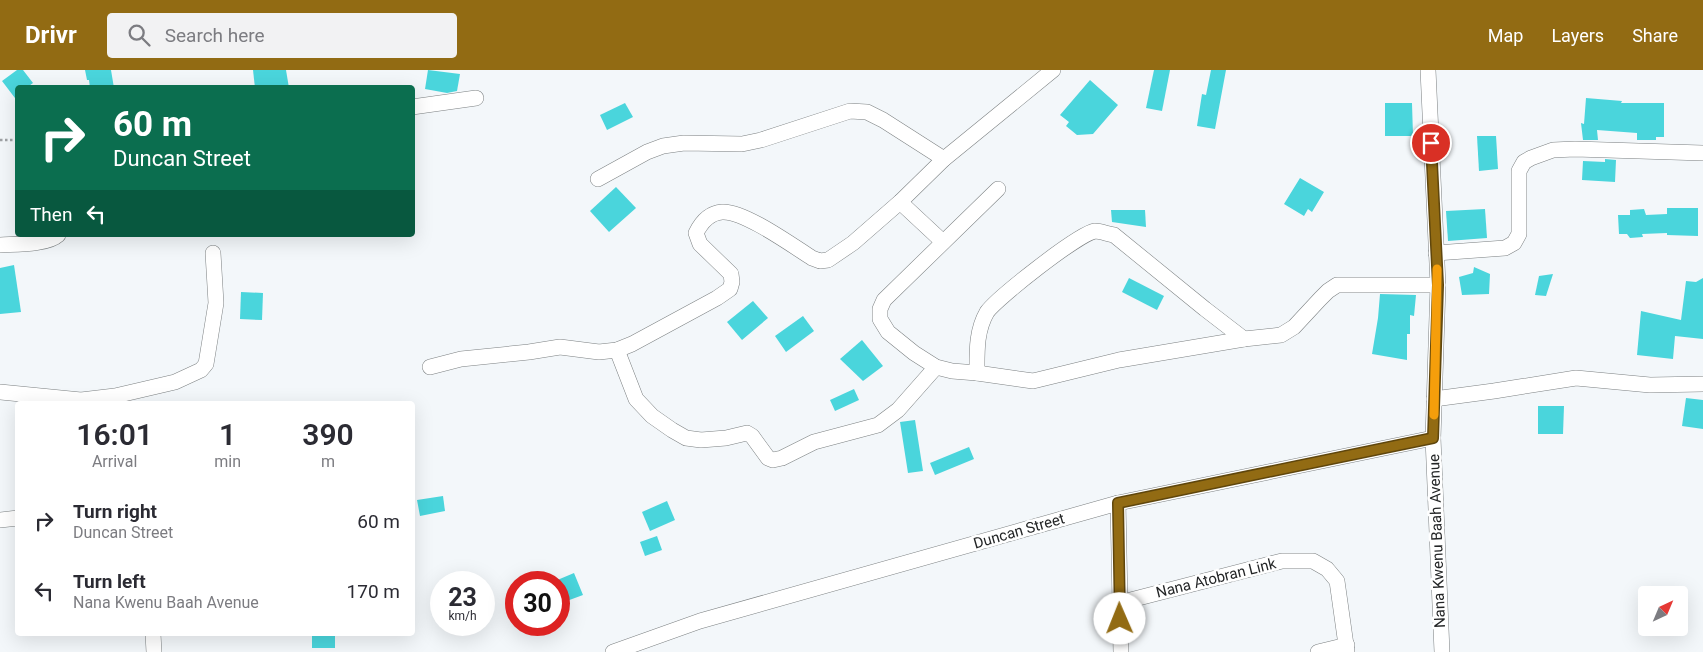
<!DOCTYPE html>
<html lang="en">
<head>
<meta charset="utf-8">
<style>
	body { margin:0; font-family:Roboto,sans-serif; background:#f2f2f3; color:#2b2b33; height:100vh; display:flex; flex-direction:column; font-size:19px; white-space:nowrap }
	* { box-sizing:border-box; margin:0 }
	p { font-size:16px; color:#7c7c81 }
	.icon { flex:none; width:28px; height:28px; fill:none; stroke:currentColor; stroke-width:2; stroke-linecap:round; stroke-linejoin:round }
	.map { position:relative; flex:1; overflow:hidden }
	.details { position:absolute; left:15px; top:331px; width:400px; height:235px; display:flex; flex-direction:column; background:#fff; border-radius:5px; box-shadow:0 5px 20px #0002 }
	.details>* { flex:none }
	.guide { position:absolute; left:15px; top:15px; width:400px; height:152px; border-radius:5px; box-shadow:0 5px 20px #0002; background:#0b6e4f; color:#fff; overflow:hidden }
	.needle { width:32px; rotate:44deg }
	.fabs { position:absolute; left:1638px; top:516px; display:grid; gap:10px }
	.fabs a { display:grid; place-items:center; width:50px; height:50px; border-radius:5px; background:#fff; box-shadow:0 5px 20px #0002; font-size:25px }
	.speed { position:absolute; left:430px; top:501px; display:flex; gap:10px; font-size:25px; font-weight:700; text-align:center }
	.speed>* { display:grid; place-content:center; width:65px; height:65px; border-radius:50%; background:#fff; box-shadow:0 5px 20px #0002; line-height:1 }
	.speed small { font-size:12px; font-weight:400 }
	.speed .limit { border:8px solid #d22; background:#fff; color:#111 }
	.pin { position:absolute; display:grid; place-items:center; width:42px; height:42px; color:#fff; margin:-21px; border:2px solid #fff; border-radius:50%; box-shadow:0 1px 5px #0007 }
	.me { position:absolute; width:55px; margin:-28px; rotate:359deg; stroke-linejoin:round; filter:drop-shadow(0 0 4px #0008) }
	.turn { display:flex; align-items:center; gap:18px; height:105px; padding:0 15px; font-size:22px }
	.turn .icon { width:65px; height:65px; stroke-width:2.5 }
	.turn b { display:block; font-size:35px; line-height:42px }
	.then { display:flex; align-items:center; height:48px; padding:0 15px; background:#0003; gap:10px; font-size:19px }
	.eta { display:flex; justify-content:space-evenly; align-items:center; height:85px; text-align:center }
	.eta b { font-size:30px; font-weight:600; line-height:35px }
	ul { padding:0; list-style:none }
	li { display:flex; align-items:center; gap:15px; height:70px; padding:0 15px }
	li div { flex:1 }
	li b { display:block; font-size:19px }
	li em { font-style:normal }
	header { display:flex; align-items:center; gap:30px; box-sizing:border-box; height:70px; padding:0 25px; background:#926b13; color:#fff }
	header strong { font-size:24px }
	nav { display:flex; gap:28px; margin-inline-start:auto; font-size:18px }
	.search { width:350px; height:45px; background:#f2f2f3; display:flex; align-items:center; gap:12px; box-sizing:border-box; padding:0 18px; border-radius:5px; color:#7c7c81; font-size:19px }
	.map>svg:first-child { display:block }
</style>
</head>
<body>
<header>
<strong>Drivr</strong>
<div class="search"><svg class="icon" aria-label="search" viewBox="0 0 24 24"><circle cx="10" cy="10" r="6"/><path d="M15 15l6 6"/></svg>Search here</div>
<nav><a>Map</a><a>Layers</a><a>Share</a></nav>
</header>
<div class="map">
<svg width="1703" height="582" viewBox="0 0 1703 582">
	<rect width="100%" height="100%" fill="#f3f7fa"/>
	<!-- building -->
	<g fill="#4ad5dc">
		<polygon points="17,0 23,0 33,13 26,18 18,18 18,32 2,11"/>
		<polygon points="85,0 111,0 114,18 90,18 89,10 87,10"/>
		<polygon points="253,0 286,0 289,18 255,18"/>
		<polygon points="428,0 460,4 457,21 447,23 425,19"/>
		<polygon points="1154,0 1170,0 1162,41 1146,38"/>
		<polygon points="1211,0 1226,0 1215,59 1197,56 1202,24 1206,25"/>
		<polygon points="1090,10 1118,35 1093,64 1077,65 1066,56 1069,52 1060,45"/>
		<polygon points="1586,28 1622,31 1621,33 1664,33 1664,67 1656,67 1656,70 1637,70 1637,63 1597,60 1598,70 1583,70 1581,53 1584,54"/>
		<polygon points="625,33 633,47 607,60 600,45"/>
		<polygon points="1385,33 1412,33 1413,66 1385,66"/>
		<polygon points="1477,66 1496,66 1498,99 1479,101"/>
		<polygon points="1605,89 1616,90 1615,112 1582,110 1583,91 1605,92"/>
		<polygon points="1300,108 1324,122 1312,142 1308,139 1304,146 1284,134"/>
		<polygon points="616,117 636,138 609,162 590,141"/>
		<polygon points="1667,138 1698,138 1698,166 1667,165 1667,163 1642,164 1643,167 1630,168 1627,164 1619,164 1618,145 1630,145 1630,140 1644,139 1646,145 1667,144"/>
		<polygon points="1485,139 1487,168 1448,171 1446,141"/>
		<polygon points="1111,140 1145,140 1146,157 1112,152"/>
		<polygon points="14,195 21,242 0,244 0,198"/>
		<polygon points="1474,197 1490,204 1489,224 1462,225 1459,207 1473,203"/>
		<polygon points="1553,204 1546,226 1535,225 1539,206"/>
		<polygon points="1129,208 1164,226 1157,240 1122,222"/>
		<polygon points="1703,208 1703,269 1675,266 1673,289 1637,285 1641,241 1681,250 1686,211 1696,212"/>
		<polygon points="241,222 263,223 262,250 240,249"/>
		<polygon points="1380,224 1416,225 1414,246 1410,245 1410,264 1407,264 1407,290 1372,284 1378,248"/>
		<polygon points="753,231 768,248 742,270 727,252"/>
		<polygon points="803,246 814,261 786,282 775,266"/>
		<polygon points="862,270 883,296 863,311 840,289"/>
		<polygon points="854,319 859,330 835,341 830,330"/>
		<polygon points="1686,328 1703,330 1703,359 1682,356"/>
		<polygon points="1538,336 1564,336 1563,364 1538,364"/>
		<polygon points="915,350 923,401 908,403 900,352"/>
		<polygon points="969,377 974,389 935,405 930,393"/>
		<polygon points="443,426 445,441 420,446 417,430"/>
		<polygon points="667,431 675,450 650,461 642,442"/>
		<polygon points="657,466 662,480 645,486 640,472"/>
		<polygon points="574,503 583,525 564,532 559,520 559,512 556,512 555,511"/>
		<rect x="312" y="564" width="23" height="14"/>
	</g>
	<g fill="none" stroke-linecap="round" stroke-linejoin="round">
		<!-- minor casing -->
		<g stroke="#7c8082" stroke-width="16">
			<g id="minor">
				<polyline points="1428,0 1438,215 1433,368 1442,582"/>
				<polyline points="412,37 476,28"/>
				<polyline points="598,109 647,82 663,76 684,73 742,74 761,70 850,41 867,42 883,50 944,89"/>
				<polyline points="998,119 884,230 880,239 880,249 888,262 914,283 936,297 952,301 977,303 1033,311 1119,290 1244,269 1281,265 1294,257 1320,229 1328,221 1337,215 1438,215"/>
				<polyline points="900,132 943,172"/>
				<path d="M 0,175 C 15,174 47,175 58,165"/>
				<polyline points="1436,183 1505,178 1514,173 1519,164 1519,101 1524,92 1531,88 1553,80 1575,79 1703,83"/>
				<polyline points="617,280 636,329 652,346 672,360 686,368 701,370 726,368 747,363 752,366 768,388 773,390 782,388 814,372 878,355 898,340 936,297"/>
				<path d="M 430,297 L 461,289 L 529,282 L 560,277 L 599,282 L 617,280 L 632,274 L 717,228 L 730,219 L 732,212 L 731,204 L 700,174 L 696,163 C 701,153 709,143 722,142 C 743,140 793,176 812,188 L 820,191 L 828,190 L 853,173 L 900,132 L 944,89 L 1053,0"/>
				<path d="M 977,303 C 977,282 976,261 987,242 C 997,228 1078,164 1095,161 C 1100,161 1108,164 1114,165 L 1205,239 L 1244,269"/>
				<polyline points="0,322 81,330 115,326 175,312 201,300 206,294 216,233 213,183"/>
				<polyline points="1434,329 1494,321 1576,308 1650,315 1703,314"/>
				<polyline points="1118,433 1121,582"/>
				<polyline points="0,450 18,448"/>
				<polyline points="1119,533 1282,491 1313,491 1327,499 1337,511 1347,582"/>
				<polyline points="153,564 154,582"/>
				<polyline points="613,582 700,551 1118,433 1433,368"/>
				<polyline points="1318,582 1347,575"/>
			</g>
		</g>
		<!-- path -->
		<polyline stroke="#9fa2a5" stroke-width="2.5" stroke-dasharray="2.5 2.5" stroke-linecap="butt" points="0,70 18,70"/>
		<!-- minor -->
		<use href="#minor" stroke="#fff" stroke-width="15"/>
	</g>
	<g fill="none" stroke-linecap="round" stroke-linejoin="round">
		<!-- route casing -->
		<g stroke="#5f460c" stroke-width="12">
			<polyline id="route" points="1120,549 1118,433 1433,368 1438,215 1431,73"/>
		</g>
		<!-- route -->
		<use href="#route" stroke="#926b13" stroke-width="9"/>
		<!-- slow -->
		<polyline stroke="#f59e0b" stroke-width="9" points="1434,345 1437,199"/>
	</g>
	<g text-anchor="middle" stroke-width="5" stroke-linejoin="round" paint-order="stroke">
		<!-- street labels -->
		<g font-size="15" fill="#232526" stroke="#fff">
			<text transform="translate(1019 461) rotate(-16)" y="5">Duncan Street</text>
			<text transform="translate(1437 471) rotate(-92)" y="5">Nana Kwenu Baah Avenue</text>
			<text transform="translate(1216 508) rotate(-14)" y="5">Nana Atobran Link</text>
		</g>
	</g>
</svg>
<div class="fabs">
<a><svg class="needle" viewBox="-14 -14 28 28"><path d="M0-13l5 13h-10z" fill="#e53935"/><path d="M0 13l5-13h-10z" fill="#7c7c81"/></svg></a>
</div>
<div class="speed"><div>23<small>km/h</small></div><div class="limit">30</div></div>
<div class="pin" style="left:1431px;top:73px;background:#d93025"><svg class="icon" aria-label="arrive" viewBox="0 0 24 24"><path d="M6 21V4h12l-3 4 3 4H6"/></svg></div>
<svg class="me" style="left:1120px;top:549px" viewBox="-20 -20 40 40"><circle r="19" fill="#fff"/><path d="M0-13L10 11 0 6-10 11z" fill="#926b13"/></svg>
<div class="guide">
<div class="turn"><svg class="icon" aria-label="right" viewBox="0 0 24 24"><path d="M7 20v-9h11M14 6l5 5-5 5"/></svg><div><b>60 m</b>Duncan Street</div></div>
<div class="then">Then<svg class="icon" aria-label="left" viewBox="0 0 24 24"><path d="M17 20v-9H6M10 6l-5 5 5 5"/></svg></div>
</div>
<section class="details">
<div class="eta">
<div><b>16:01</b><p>Arrival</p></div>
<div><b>1</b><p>min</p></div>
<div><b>390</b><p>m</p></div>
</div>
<ul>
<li><svg class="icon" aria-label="right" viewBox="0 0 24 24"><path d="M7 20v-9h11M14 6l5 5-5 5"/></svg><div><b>Turn right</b><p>Duncan Street</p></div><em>60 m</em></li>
<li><svg class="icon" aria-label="left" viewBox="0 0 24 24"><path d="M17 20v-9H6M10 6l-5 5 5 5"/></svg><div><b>Turn left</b><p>Nana Kwenu Baah Avenue</p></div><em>170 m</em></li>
</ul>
</section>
</div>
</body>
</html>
